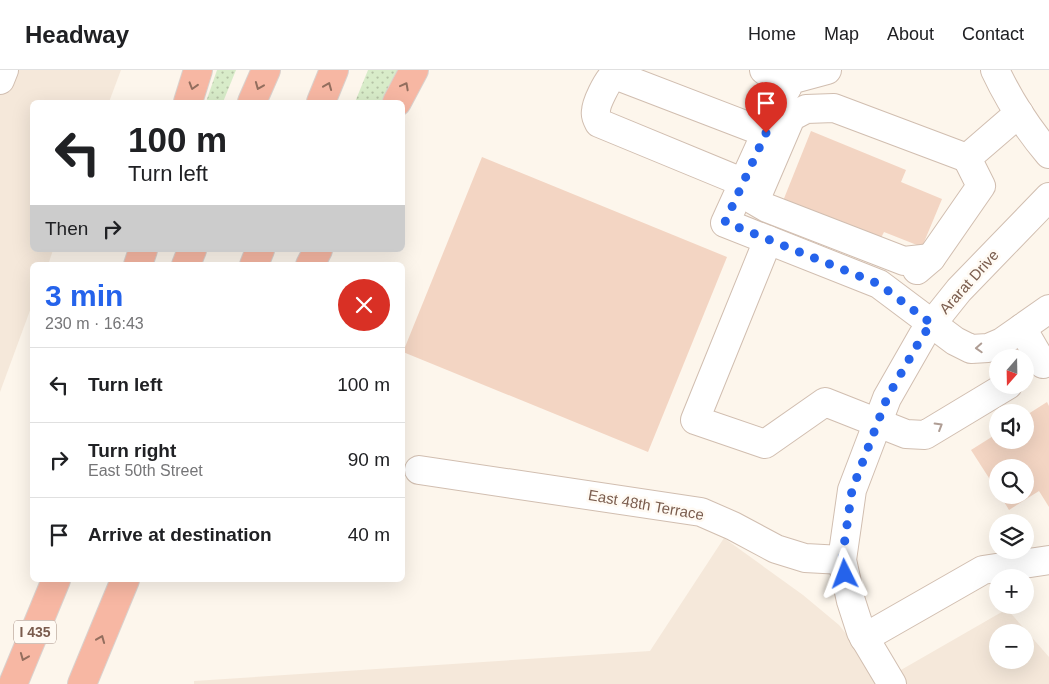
<!DOCTYPE html>
<html lang="en">
<head>
<meta charset="utf-8">
<style>
	body { margin:0; font-family:Helvetica,sans-serif; background:#f2f2f2; color:#202124; height:100vh; display:flex; flex-direction:column; font-size:19px; white-space:nowrap }
	* { box-sizing:border-box; margin:0 }
	p { font-size:16px; color:#757577 }
	.icon { flex:none; width:28px; height:28px; fill:none; stroke:currentColor; stroke-width:2; stroke-linecap:round; stroke-linejoin:round }
	.map { position:relative; flex:1; overflow:hidden }
	.side { position:absolute; left:30px; top:192px; width:375px; height:320px; display:flex; flex-direction:column; background:#fff; border-radius:8px; box-shadow:0 5px 20px #0002 }
	.side>* { flex:none }
	.guide { position:absolute; left:30px; top:30px; width:375px; height:152px; border-radius:8px; box-shadow:0 5px 20px #0002; background:#fff; color:#202124; overflow:hidden }
	.needle { width:32px; rotate:200deg }
	.controls { position:absolute; left:989px; top:279px; display:grid; gap:10px }
	.controls a { display:grid; place-items:center; width:45px; height:45px; border-radius:50%; background:#fff; box-shadow:0 5px 20px #0002; font-size:25px }
	.pin { position:absolute; display:grid; place-items:center; width:42px; height:42px; color:#fff; margin:-51px -21px; border-radius:50% 50% 50% 0; rotate:-45deg; box-shadow:0 0 5px #0007 }
	.pin .icon { rotate:45deg }
	.me { position:absolute; width:55px; margin:-28px; rotate:357deg; stroke-linejoin:round; filter:drop-shadow(0 0 4px #0008) }
	.turn { display:flex; align-items:center; gap:18px; height:105px; padding:0 15px; font-size:22px }
	.turn .icon { width:65px; height:65px; stroke-width:2.5 }
	.turn b { display:block; font-size:35px; line-height:42px }
	.then { display:flex; align-items:center; height:48px; padding:0 15px; background:#0003; gap:10px; font-size:19px }
	.round { display:grid; place-items:center; flex:none; width:52px; height:52px; border-radius:26px; background:#f2f2f2 }
	.head { display:flex; align-items:center; justify-content:space-between; height:85px; padding:0 15px }
	h1 { font-size:30px; font-weight:700; line-height:38px; color:#2563eb }
	ul { padding:0; list-style:none }
	li { display:flex; align-items:center; gap:15px; height:75px; padding:0 15px; border-top:1px solid #e0e0e0 }
	li div { flex:1 }
	li b { display:block; font-size:19px }
	li em { font-style:normal }
	header { display:flex; align-items:center; gap:30px; box-sizing:border-box; height:70px; padding:0 25px; background:#fff; border-bottom:1px solid #e0e0e0 }
	header strong { font-size:24px }
	nav { display:flex; gap:28px; margin-inline-start:auto; font-size:18px }
	.map>svg:first-child { display:block }
</style>
</head>
<body>
<header>
<strong>Headway</strong>
<nav><a>Home</a><a>Map</a><a>About</a><a>Contact</a></nav>
</header>
<div class="map">
<svg width="1049" height="614" viewBox="0 0 1049 614">
	<defs>
		<pattern id="grass-dots" width="8" height="8" patternUnits="userSpaceOnUse" patternTransform="scale(1.25)"><rect width="8" height="8" fill="#d8ecc9"/><path d="M2 2h.1M6 6h.1" fill="none" stroke="#b4c2a5" stroke-width="1.8" stroke-linecap="round"/></pattern>
	</defs>
	<rect width="100%" height="100%" fill="#fdf6ec"/>
	<!-- residential -->
	<g fill="#f5e8da" fill-rule="evenodd">
		<polygon points="0,0 121,0 109,32 32,32 32,180 53,180 48,195 32,195 32,235 0,322"/>
		<path d="M 724,468 L 803,525 L 839,555 L 863,585 L 880,612 L 1007,539 L 1049,587 L 1049,614 L 194,614 L 194,611 L 650,581 ZM 998,562 L 1025,562 L 1025,590 L 998,590 Z"/>
	</g>
	<!-- grass -->
	<g fill="url(#grass-dots)">
		<polygon points="217,0 236,0 223,32 206,32"/>
		<polygon points="368,0 402,0 385,32 355,32"/>
	</g>
	<!-- building -->
	<g fill="#f3d5c3">
		<polygon points="811,61 906,100 901,112 942,129 922,177 884,162 880,170 783,131"/>
		<polygon points="482,87 727,187 648,382 403,282"/>
		<polygon points="1047,332 1049,336 1049,437 1039,421 1009,440 1000,425 1025,425 1025,398 998,398 998,422 971,380 998,363 998,370 1025,370 1025,346"/>
	</g>
	<g fill="none" stroke-linecap="round" stroke-linejoin="round">
		<!-- minor casing -->
		<g stroke="#d1beb0" stroke-width="30">
			<g id="minor">
				<polyline points="764,0 787,18"/>
				<polyline points="827,0 790,10 725,153 879,214 955,271 971,279 988,278 1002,272 1049,239"/>
				<path d="M 995,0 C 1009,30 1027,58 1049,84"/>
				<polyline points="0,10 4,0"/>
				<path d="M 759,119 L 599,53 C 597,49 595,45 596,41 C 596,33 607,12 612,7 L 620,7 L 766,63"/>
				<polyline points="768,170 695,350 765,374 825,332 906,364 925,365 1008,315"/>
				<polyline points="931,188 904,191 767,138 755,131 791,47 806,39 834,38 967,88"/>
				<polyline points="917,200 931,188 981,116 967,88 1019,43"/>
				<polyline points="1022,258 1043,294"/>
				<polyline points="419,400 701,442 733,456 776,479 805,488 842,490"/>
				<polyline points="864,568 983,500 1049,490"/>
				<polyline points="892,614 861,562 851,531 842,490 852,420 887,328 923,265 959,220 1049,127"/>
			</g>
		</g>
		<!-- highway casing -->
		<g stroke="#dad1cd" stroke-width="30">
			<g id="highway">
				<polyline points="188,32 198,0"/>
				<polyline points="252,32 266,0"/>
				<polyline points="321,32 334,0"/>
				<polyline points="397,32 414,0"/>
				<polyline points="138,195 143,180"/>
				<polyline points="186,195 192,180"/>
				<polyline points="254,195 260,180"/>
				<polyline points="310,195 318,180"/>
				<polyline points="13,614 56,510"/>
				<polyline points="82,614 125,510"/>
			</g>
		</g>
		<!-- minor -->
		<use href="#minor" stroke="#fff" stroke-width="28"/>
		<!-- highway -->
		<use href="#highway" stroke="#f7b7a3" stroke-width="28"/>
	</g>
	<!-- one-way arrows -->
	<defs><path id="oneway-chevron" d="M-2-3.5L2.5 0L-2 3.5" fill="none" stroke-width="1.6" stroke-linecap="round" stroke-linejoin="round" transform="scale(1.25)"/></defs>
	<g stroke="#936e5e">
		<use href="#oneway-chevron" transform="translate(193 16) rotate(107)"/>
		<use href="#oneway-chevron" transform="translate(259 16) rotate(112)"/>
		<use href="#oneway-chevron" transform="translate(328 16) rotate(-68)"/>
		<use href="#oneway-chevron" transform="translate(405 16) rotate(-62)"/>
		<use href="#oneway-chevron" transform="translate(101 569) rotate(-68)"/>
		<use href="#oneway-chevron" transform="translate(24 587) rotate(112)"/>
	</g>
	<g stroke="#af9d94">
		<use href="#oneway-chevron" transform="translate(979 278) rotate(177)"/>
		<use href="#oneway-chevron" transform="translate(939 356) rotate(-31)"/>
	</g>
	<g fill="none" stroke-linecap="round" stroke-linejoin="round">
		<!-- route -->
		<polyline stroke="#2563eb" stroke-width="9" stroke-dasharray="0 16.2" points="766,63 725,152 879,214 932,254 923,265 887,328 852,420 842,490 845,504"/>
	</g>
	<g text-anchor="middle" stroke-width="5" stroke-linejoin="round" paint-order="stroke">
		<!-- shield labels -->
		<rect fill="#fffaf3" stroke="#a28b7f" stroke-width="1" x="14" y="550.5" width="42" height="23" rx="4"/>
		<g font-size="14" font-weight="bold" fill="#7a5c4d">
			<text x="35" y="567">I 435</text>
		</g>
		<!-- street labels -->
		<g font-size="15" fill="#7a5c4d" stroke="#fffaf3">
			<text transform="translate(969 212) rotate(-48)" y="5">Ararat Drive</text>
			<text transform="translate(646 435) rotate(10)" y="5">East 48th Terrace</text>
		</g>
	</g>
</svg>
<div class="controls">
<a><svg class="needle" viewBox="-14 -14 28 28"><path d="M0-13l5 13h-10z" fill="#e53935"/><path d="M0 13l5-13h-10z" fill="#757577"/></svg></a>
<a><svg class="icon" aria-label="sound" viewBox="0 0 24 24"><path d="M4 9h4l5-4v14l-5-4H4zM17 9q2 3 0 6"/></svg></a>
<a><svg class="icon" aria-label="search" viewBox="0 0 24 24"><circle cx="10" cy="10" r="6"/><path d="M15 15l6 6"/></svg></a>
<a><svg class="icon" aria-label="layers" viewBox="0 0 24 24"><path d="M12 4l9 5-9 5-9-5zM3 14l9 5 9-5"/></svg></a>
<a>+</a>
<a>−</a>
</div>
<div class="pin" style="left:766px;top:63px;background:#d93025"><svg class="icon" aria-label="arrive" viewBox="0 0 24 24"><path d="M6 21V4h12l-3 4 3 4H6"/></svg></div>
<svg class="me" style="left:845px;top:504px" viewBox="-20 -20 40 40"><path d="M0-17L14 15 0 8-14 15z" fill="#2563eb" stroke="#fff" stroke-width="4"/></svg>
<div class="guide">
<div class="turn"><svg class="icon" aria-label="left" viewBox="0 0 24 24"><path d="M17 20v-9H6M10 6l-5 5 5 5"/></svg><div><b>100 m</b>Turn left</div></div>
<div class="then">Then<svg class="icon" aria-label="right" viewBox="0 0 24 24"><path d="M7 20v-9h11M14 6l5 5-5 5"/></svg></div>
</div>
<section class="side">
<div class="head"><div><h1>3 min</h1><p>230 m · 16:43</p></div><a class="round" style="background:#d93025;color:#fff"><svg class="icon" aria-label="close" viewBox="0 0 24 24"><path d="M6 6l12 12M18 6L6 18"/></svg></a></div>
<ul>
<li><svg class="icon" aria-label="left" viewBox="0 0 24 24"><path d="M17 20v-9H6M10 6l-5 5 5 5"/></svg><div><b>Turn left</b></div><em>100 m</em></li>
<li><svg class="icon" aria-label="right" viewBox="0 0 24 24"><path d="M7 20v-9h11M14 6l5 5-5 5"/></svg><div><b>Turn right</b><p>East 50th Street</p></div><em>90 m</em></li>
<li><svg class="icon" aria-label="arrive" viewBox="0 0 24 24"><path d="M6 21V4h12l-3 4 3 4H6"/></svg><div><b>Arrive at destination</b></div><em>40 m</em></li>
</ul>
</section>
</div>
</body>
</html>
